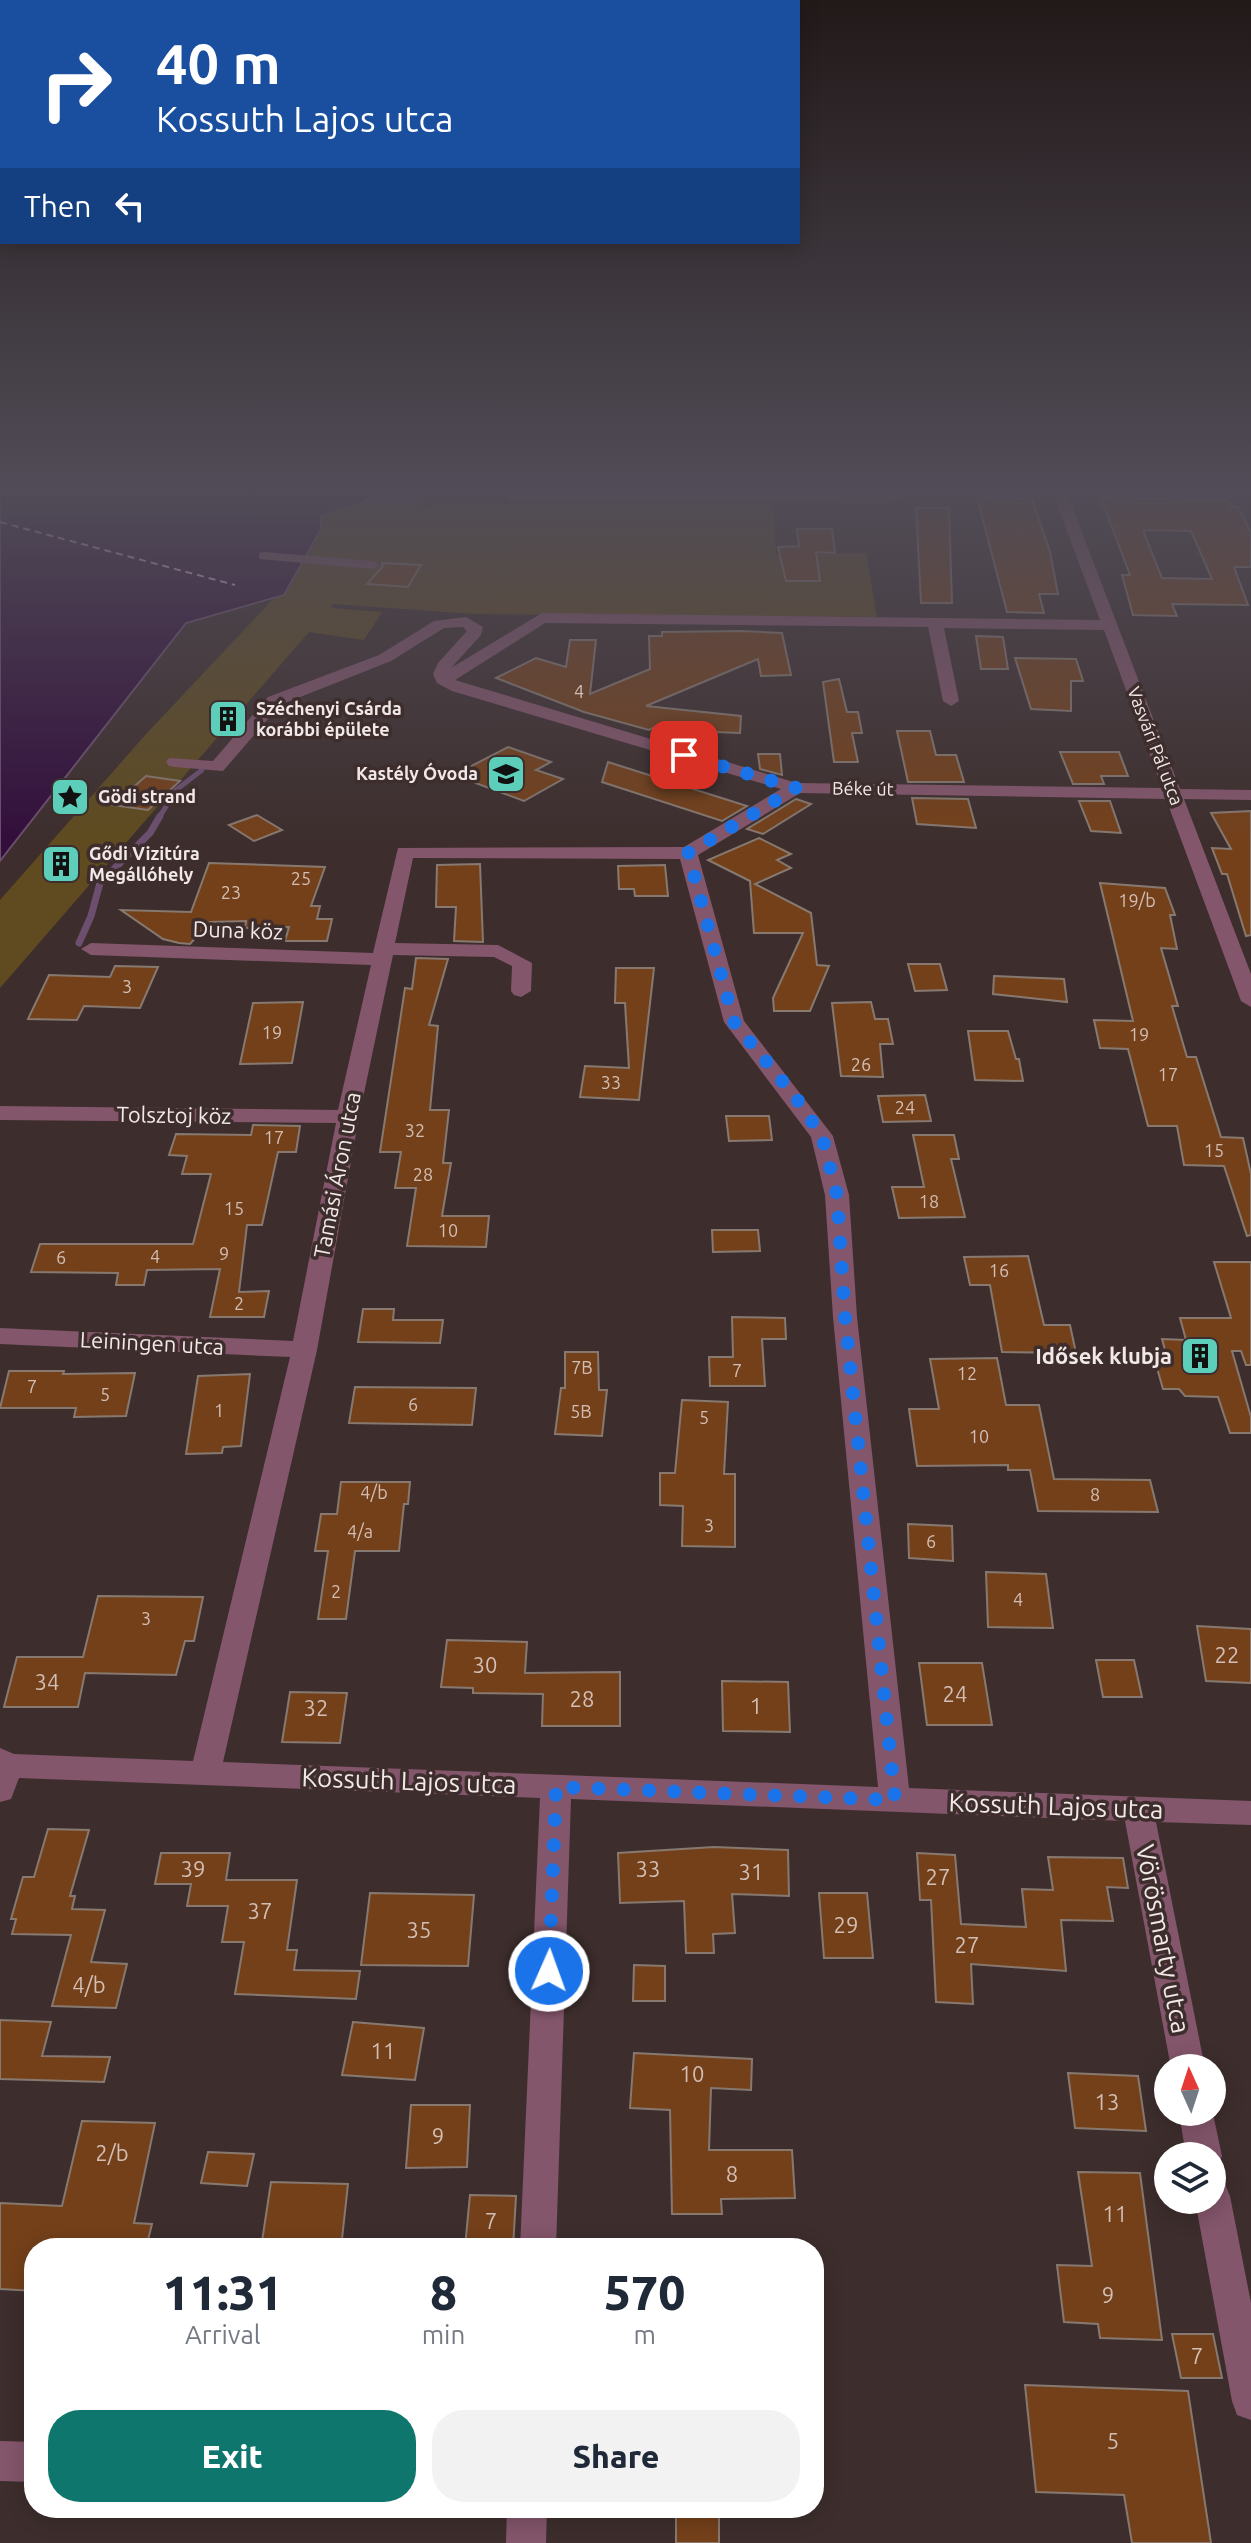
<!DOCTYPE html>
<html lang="en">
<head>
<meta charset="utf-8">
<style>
	body { margin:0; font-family:Ubuntu,sans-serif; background:#f2f2f3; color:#1f2937; height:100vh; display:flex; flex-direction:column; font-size:30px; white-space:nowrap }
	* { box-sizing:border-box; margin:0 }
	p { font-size:26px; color:#747a83 }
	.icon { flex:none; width:44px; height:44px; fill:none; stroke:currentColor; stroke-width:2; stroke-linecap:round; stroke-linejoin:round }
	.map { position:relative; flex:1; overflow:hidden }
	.drawer { position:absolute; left:24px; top:2238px; width:800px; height:280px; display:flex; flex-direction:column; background:#fff; border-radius:32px; box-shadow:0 4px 20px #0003 }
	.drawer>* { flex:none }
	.banner { position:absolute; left:0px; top:0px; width:800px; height:244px; box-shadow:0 4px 20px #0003; background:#1a4fa0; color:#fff; overflow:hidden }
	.needle { width:52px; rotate:357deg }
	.tools { position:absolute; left:1154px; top:2054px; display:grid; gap:16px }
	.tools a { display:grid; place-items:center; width:72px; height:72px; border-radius:50%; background:#fff; box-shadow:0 4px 20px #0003; font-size:40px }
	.pin { position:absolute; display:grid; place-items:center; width:68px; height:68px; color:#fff; margin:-34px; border-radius:16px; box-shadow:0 4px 12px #0006 }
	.me { position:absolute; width:88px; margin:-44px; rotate:2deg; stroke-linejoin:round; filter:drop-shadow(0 0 6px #0008) }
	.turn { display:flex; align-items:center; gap:28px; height:168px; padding:0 24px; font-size:36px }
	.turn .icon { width:104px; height:104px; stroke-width:2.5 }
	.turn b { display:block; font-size:56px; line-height:68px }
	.then { display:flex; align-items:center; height:76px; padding:0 24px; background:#0003; gap:16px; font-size:30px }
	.eta { display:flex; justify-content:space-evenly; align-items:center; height:136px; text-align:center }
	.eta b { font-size:48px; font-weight:800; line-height:56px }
	.action { display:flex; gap:16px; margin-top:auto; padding:16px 24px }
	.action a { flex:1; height:92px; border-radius:32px; background:#0f766e; color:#fff; font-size:32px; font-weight:800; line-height:92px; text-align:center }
	.action a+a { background:#f2f2f3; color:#1f2937 }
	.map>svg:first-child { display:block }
</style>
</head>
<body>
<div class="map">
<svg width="1251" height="2543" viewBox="0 0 1251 2543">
	<rect width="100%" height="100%" fill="#3d2e2d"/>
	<!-- green -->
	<polygon fill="#5f4b1f" points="378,488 438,488 415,512 435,505 773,503 776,554 866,553 877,617 474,614 333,604 331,608 382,612 364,640 309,632 0,988 0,900 147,733 274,598 284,595 321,516 367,501 382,491"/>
	<!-- water -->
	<polygon fill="#320e3b" stroke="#6c4f6f" stroke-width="2" points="0,488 378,488 382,492 367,501 321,516 321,529 284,595 186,623 0,861"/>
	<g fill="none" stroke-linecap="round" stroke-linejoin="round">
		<!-- stream-far1 -->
		<g stroke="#6c4f6f" stroke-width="5">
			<polyline points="367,501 423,501"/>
			<polyline points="159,818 176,790 202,770"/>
		</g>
		<!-- stream -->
		<polyline stroke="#6c4f6f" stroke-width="7" points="79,943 91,916 100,883 150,833 160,816"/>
		<!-- ferry -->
		<polyline stroke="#ecbef9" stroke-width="2" stroke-dasharray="7 5" stroke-linecap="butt" points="0,522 235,585"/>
	</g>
	<!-- building -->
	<g fill="#74401a" stroke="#877970" stroke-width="2" fill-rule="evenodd">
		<polygon points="977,497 1032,499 1050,552 1058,594 1039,594 1044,613 1007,612"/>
		<path d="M 1101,498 L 1229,500 L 1232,507 L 1238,507 L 1251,533 L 1251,567 L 1234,567 L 1248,605 L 1172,604 L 1177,616 L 1133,615 L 1122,575 L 1130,575 ZM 1143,530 L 1191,531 L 1212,579 L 1162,578 Z"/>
		<polygon points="916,508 949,508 952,603 921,603"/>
		<polygon points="797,529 832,529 835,553 816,552 820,581 786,581 778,547 799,546"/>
		<polygon points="382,563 421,565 408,587 367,584 383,566"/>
		<polygon points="741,631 782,633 791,675 761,676 758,659 646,706 741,716 740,733 687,731 675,740 664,722 649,730 584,712 496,678 536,658 566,667 570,640 596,640 590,694 650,669 649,636 662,636 662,632"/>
		<polygon points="976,636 1003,637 1008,669 981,669"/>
		<polygon points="1015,658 1076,659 1083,681 1071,681 1071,711 1031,709"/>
		<polygon points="839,679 847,712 858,712 862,733 852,733 858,762 834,762 823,682"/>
		<polygon points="897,731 930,731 936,755 956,755 964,782 908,782"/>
		<polygon points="508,747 551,762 536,770 563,779 524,801 454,775"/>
		<polygon points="1060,752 1119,752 1128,776 1101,776 1104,784 1073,784"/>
		<polygon points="758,754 780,754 782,775 760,769"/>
		<polygon points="608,762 747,806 722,821 602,782"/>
		<polygon points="146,776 180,781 148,810 113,805"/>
		<polygon points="912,798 968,799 976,828 917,824"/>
		<polygon points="796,799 811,804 763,834 747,829"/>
		<polygon points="1079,801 1110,801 1121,833 1091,831"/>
		<polygon points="1251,811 1251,935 1246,936 1227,874 1222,874 1212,848 1231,849 1211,813"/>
		<polygon points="257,815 282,830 254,841 229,825"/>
		<polygon points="759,838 791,854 777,860 791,868 755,884 811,913 817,965 829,966 810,1011 774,1011 773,998 803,933 754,933 750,881 708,860"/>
		<polygon points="209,863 325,867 311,906 320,906 317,919 332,919 327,941 285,941 289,927 245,928 246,921 210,922 190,944 179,943 163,939 121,910 191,912"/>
		<polygon points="480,864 483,942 454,941 456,907 436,907 437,865"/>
		<polygon points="665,865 668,896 635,896 634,889 619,889 618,866"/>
		<polygon points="1100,883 1165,888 1175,915 1170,915 1177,949 1161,948 1178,1006 1172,1006 1187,1057 1196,1057 1221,1137 1243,1138 1251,1174 1251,1235 1247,1236 1224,1166 1184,1165 1177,1126 1148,1126 1128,1049 1100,1048 1094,1020 1133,1021"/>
		<polygon points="416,958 448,959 429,1025 438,1026 430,1110 449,1110 443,1163 451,1163 442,1216 489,1216 486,1247 407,1246 416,1188 395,1188 401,1152 380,1152 405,988 412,989"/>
		<polygon points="908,964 940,964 947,990 915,991"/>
		<polygon points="115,966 158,967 140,1008 84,1006 77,1020 28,1019 49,975 110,977"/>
		<polygon points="616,968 654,968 639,1100 580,1097 585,1066 629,1068 625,1003 615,1003"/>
		<polygon points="994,976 1064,979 1067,1002 993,994"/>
		<polygon points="303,1002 292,1063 240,1064 253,1003"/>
		<polygon points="871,1002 875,1019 888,1019 893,1044 880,1044 883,1077 841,1076 832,1003"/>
		<polygon points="968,1031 1008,1031 1016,1059 1019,1059 1023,1081 975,1080"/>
		<polygon points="925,1095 931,1121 883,1122 878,1096"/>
		<polygon points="726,1116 769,1116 772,1140 729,1141"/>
		<polygon points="253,1125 300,1126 296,1152 278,1152 262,1225 247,1225 239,1292 269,1291 264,1317 210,1317 220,1269 147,1270 144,1285 116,1285 118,1273 31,1272 40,1244 193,1244 211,1174 182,1174 187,1156 169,1155 176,1134 251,1135"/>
		<polygon points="913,1135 954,1135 959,1159 951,1159 965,1217 899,1218 892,1187 924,1187"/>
		<polygon points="712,1230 758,1230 760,1251 713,1252"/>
		<polygon points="1028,1256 1044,1325 1070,1325 1076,1353 1002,1352 990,1285 970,1285 964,1257"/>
		<polygon points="1214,1262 1251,1262 1251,1365 1246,1365 1241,1351 1232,1351 1251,1417 1251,1433 1230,1433 1218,1397 1185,1396 1179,1389 1163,1389 1155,1361 1168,1361 1162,1339 1186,1340 1180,1318 1231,1318"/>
		<polygon points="363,1309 394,1309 393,1320 443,1320 440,1343 358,1342"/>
		<polygon points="732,1317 785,1318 786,1339 762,1339 765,1386 710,1386 709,1357 733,1357"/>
		<polygon points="565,1352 598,1352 599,1390 607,1390 602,1436 555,1434 561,1388 565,1388"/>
		<polygon points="997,1358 1006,1405 1039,1405 1054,1479 1150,1480 1158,1512 1038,1511 1030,1470 1008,1470 1008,1465 917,1466 909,1409 939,1409 930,1359"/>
		<polygon points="9,1371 64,1371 63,1374 135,1373 126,1416 74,1417 76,1408 0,1408"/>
		<polygon points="250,1374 241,1446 223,1447 222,1453 186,1454 198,1376"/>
		<polygon points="355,1387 476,1388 472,1425 349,1423"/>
		<polygon points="682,1400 728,1402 724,1474 735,1474 735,1547 682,1546 683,1506 660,1505 660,1473 675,1473"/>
		<polygon points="341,1482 410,1482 408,1504 404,1504 399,1551 355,1551 346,1619 318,1619 328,1551 315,1551 321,1514 337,1514"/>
		<polygon points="908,1524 952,1526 953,1561 909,1558"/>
		<polygon points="986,1572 1046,1574 1053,1628 988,1627"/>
		<polygon points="98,1596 203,1597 194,1641 185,1641 176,1675 85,1673 78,1707 4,1707 17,1657 83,1657"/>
		<polygon points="1197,1626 1251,1629 1251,1683 1206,1681"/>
		<polygon points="447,1640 527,1642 525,1673 620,1672 620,1726 542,1726 543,1694 473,1693 473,1688 441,1687"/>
		<polygon points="1096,1660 1134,1660 1142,1697 1103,1697"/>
		<polygon points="919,1663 982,1663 992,1725 927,1725"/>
		<polygon points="722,1681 788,1682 790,1732 723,1731"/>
		<polygon points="290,1692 347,1693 340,1743 282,1742"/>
		<polygon points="48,1829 89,1830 70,1896 75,1896 72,1909 105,1910 91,1962 127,1964 116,2008 52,2006 71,1935 12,1934 16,1919 11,1919 23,1877 34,1877"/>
		<polygon points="714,1847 788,1850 789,1896 732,1894 735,1933 713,1934 714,1953 686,1953 684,1901 620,1903 618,1853"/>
		<polygon points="161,1853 230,1853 226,1880 297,1880 287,1950 297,1950 294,1970 360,1971 356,1999 235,1994 244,1942 222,1942 228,1906 187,1906 191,1884 155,1884"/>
		<polygon points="917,1853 955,1855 961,1924 1026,1927 1022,1889 1053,1890 1048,1857 1123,1858 1128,1888 1107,1887 1113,1921 1061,1920 1066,1971 971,1964 973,2004 936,2002 931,1900 920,1900"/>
		<polygon points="370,1893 474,1895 468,1966 361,1965"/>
		<polygon points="819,1893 867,1893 873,1958 824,1958"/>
		<polygon points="634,1965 665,1966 665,2001 633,2001"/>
		<polygon points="0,2020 51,2022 42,2056 110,2057 104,2082 0,2079"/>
		<polygon points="353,2022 424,2028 415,2080 342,2075"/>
		<polygon points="634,2053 752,2059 751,2090 711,2088 709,2150 792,2150 795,2198 721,2199 722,2214 672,2214 670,2110 630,2108"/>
		<polygon points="1068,2073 1138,2076 1146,2131 1075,2128"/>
		<polygon points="411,2105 470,2105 467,2167 406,2168"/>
		<polygon points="82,2121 155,2123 134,2223 152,2224 146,2248 34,2248 34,2291 0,2289 0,2203 62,2206"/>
		<polygon points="208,2152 254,2154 247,2186 201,2183"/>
		<polygon points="1078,2172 1140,2173 1162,2340 1100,2338 1098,2324 1064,2322 1057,2265 1092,2266"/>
		<polygon points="271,2182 348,2184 341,2248 261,2248"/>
		<polygon points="470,2195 516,2196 513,2248 465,2247"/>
		<polygon points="1172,2334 1213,2334 1222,2378 1181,2378"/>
		<polygon points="1025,2385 1188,2391 1211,2543 1132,2543 1124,2495 1036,2492"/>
		<rect x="676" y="2508" width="43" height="35"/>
	</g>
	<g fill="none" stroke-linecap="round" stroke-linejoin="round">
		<!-- minor -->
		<g fill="#84566b" fill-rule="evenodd">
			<polygon points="914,488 942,488 882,503 724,500 513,502 506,498 513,494 724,492 882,495"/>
			<path d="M 975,488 L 1251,488 L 1251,496 L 1067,493 L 1180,789 L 1251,790 L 1251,800 L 1184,799 L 1251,974 L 1251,1007 L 1241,1001 L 1166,799 L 800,793 L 698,855 L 744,1021 L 833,1136 L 849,1195 L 857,1317 L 909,1788 L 1251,1801 L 1251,1825 L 1156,1822 L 1205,2068 L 1171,2068 L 1125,1821 L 571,1799 L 556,2248 L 520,2248 L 540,1798 L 19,1778 L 11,1799 L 0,1802 L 0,1748 L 14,1754 L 193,1761 L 290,1357 L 0,1344 L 0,1328 L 293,1341 L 336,1123 L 0,1120 L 0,1106 L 338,1110 L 371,965 L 91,955 L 81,949 L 91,943 L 373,953 L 398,848 L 684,847 L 781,789 L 452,691 L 437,683 L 433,674 L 438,663 L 467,631 L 463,627 L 444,628 L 391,661 L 280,705 L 223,771 L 175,767 L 169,766 L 166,762 L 169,758 L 213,761 L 268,697 L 379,655 L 434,621 L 466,617 L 483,627 L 481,635 L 451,668 L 542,613 L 1100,620 L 1053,493 L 982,492 ZM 545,623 L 928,627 L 943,701 L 951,706 L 959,701 L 944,628 L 1104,630 L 1162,788 L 797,783 L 455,680 ZM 413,858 L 680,859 L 724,1022 L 811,1137 L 825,1195 L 833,1317 L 878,1787 L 223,1762 L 317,1350 L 359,1117 L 393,955 L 494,957 L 512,966 L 511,991 L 514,995 L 521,997 L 531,991 L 532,963 L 498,945 L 395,943 Z"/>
			<polygon points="264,552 373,561 380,565 373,569 259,559 259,553"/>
			<polygon points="1212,2109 1222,2156 1217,2167 1212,2169 1212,2156 1186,2156 1179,2112 1212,2112"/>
			<polygon points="1212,2179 1225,2184 1230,2196 1251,2303 1251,2420 1237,2415 1232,2401 1195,2200 1212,2200"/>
			<polygon points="0,2441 34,2442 34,2482 0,2481"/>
			<polygon points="507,2508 547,2508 546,2543 506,2543"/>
		</g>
	</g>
	<!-- sky -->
	<linearGradient id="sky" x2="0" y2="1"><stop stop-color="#221919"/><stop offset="0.58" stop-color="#514c57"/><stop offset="1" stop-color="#514c57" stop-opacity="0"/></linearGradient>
	<rect width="1251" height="844" fill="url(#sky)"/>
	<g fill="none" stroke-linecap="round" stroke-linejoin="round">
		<!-- route -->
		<polyline stroke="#1a73e8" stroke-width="14" stroke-dasharray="0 25.2" points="549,1971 556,1787 895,1800 845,1317 837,1195 822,1136 796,1098 734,1022 688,853 796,788 684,755"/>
	</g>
	<!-- icons -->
	<defs>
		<g id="building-square" transform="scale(2)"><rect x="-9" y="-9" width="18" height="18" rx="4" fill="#5cceba" stroke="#3d2e2d"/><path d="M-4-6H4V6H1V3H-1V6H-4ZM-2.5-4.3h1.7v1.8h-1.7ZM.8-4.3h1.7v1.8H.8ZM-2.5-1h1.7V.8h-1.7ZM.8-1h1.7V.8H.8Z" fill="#111"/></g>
		<g id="school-square" transform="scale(2)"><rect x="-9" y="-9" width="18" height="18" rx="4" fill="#5cceba" stroke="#3d2e2d"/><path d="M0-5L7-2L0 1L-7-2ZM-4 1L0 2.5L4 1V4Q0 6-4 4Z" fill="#111"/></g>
		<g id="sight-square" transform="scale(2)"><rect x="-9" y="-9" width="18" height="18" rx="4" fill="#5cceba" stroke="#3d2e2d"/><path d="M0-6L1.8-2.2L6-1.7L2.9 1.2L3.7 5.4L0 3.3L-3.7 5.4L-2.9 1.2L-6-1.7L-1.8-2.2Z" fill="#111"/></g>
	</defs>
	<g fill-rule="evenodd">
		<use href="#building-square" x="228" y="719"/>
		<use href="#school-square" x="506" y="774"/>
		<use href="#sight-square" x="70" y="797"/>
		<use href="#building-square" x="61" y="864"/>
		<use href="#building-square" x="1200" y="1356"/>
	</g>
	<g text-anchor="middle" stroke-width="7" stroke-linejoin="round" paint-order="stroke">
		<!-- number labels -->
		<g font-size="18" fill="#d2beb4">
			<text x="579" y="698">4</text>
			<text x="301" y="885">25</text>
			<text x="231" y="899">23</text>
			<text x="1137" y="907">19/b</text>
			<text x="127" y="993">3</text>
			<text x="272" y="1039">19</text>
			<text x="1139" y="1041">19</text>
			<text x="861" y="1071">26</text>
			<text x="1168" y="1081">17</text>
			<text x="611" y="1089">33</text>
			<text x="905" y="1114">24</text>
			<text x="415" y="1137">32</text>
			<text x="274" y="1144">17</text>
			<text x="1214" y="1157">15</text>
			<text x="423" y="1181">28</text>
			<text x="929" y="1208">18</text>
			<text x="234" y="1215">15</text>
			<text x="448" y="1237">10</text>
			<text x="224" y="1260">9</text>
			<text x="155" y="1263">4</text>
			<text x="61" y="1264">6</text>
			<text x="999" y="1277">16</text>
			<text x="239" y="1310">2</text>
			<text x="582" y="1374">7B</text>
			<text x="737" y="1377">7</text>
			<text x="967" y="1380">12</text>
			<text x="32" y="1393">7</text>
			<text x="105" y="1401">5</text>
			<text x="413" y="1411">6</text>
			<text x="219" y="1417">1</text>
			<text x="581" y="1418">5B</text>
			<text x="704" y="1424">5</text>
			<text x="979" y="1443">10</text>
			<text x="374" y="1499">4/b</text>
			<text x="1095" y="1501">8</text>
			<text x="709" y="1532">3</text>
			<text x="360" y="1538">4/a</text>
			<text x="931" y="1548">6</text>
			<text x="336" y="1598">2</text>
			<text x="1018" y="1606">4</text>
			<text x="146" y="1625">3</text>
		</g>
		<!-- far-poi labels -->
		<g font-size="18" font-weight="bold" fill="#f2e8e7" stroke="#3d2e2d" text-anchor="start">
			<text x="256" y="715">Széchenyi Csárda<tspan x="256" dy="21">korábbi épülete</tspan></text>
			<text x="478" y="780" text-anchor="end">Kastély Óvoda</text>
			<text x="98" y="803">Gödi strand</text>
			<text x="89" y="860">Gődi Vizitúra<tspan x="89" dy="21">Megállóhely</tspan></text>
		</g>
		<!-- far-street labels -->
		<g font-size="18" fill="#f2e8e7" stroke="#3d2e2d">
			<text transform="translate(1155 746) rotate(69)" y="6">Vasvári Pál utca</text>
			<text transform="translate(863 789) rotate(1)" y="6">Béke út</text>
		</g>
		<!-- street labels -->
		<g font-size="22" fill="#f2e8e7" stroke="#3d2e2d">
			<text transform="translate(238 930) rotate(2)" y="8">Duna köz</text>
			<text transform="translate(174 1115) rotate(1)" y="8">Tolsztoj köz</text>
			<text transform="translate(337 1175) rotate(-79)" y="8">Tamási Áron utca</text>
			<text transform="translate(152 1343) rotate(3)" y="8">Leiningen utca</text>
		</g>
		<!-- poi labels -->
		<g font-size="22" font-weight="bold" fill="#f2e8e7" stroke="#3d2e2d" text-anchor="end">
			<text x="1172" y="1364">Idősek klubja</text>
		</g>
		<!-- near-number labels -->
		<g font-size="22" fill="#d2beb4">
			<text x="1227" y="1663">22</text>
			<text x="485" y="1673">30</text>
			<text x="47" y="1690">34</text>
			<text x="955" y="1702">24</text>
			<text x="582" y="1707">28</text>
			<text x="756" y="1714">1</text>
			<text x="316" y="1716">32</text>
			<text x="193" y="1877">39</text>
			<text x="648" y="1877">33</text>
			<text x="751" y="1880">31</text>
			<text x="938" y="1885">27</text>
			<text x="260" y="1919">37</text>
			<text x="846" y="1933">29</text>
			<text x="419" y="1938">35</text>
			<text x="967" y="1953">27</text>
			<text x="89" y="1993">4/b</text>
			<text x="383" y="2059">11</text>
			<text x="692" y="2082">10</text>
			<text x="1107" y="2110">13</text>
			<text x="438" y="2144">9</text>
			<text x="112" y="2161">2/b</text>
			<text x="732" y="2182">8</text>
			<text x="1115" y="2222">11</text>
			<text x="491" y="2229">7</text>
			<text x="1108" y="2303">9</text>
			<text x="1197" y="2364">7</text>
			<text x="1113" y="2449">5</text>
		</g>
		<!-- near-street labels -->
		<g font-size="26" fill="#f2e8e7" stroke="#3d2e2d">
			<text transform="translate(409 1781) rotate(2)" y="9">Kossuth Lajos utca</text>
			<text transform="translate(1056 1806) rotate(2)" y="9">Kossuth Lajos utca</text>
			<text transform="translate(1163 1939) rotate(79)" y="9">Vörösmarty utca</text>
		</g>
	</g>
</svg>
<div class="tools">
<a><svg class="needle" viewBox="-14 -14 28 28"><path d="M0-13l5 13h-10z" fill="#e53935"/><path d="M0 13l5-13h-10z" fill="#747a83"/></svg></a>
<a><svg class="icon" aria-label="layers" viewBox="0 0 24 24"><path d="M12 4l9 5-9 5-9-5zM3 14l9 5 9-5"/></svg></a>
</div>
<div class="pin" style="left:684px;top:755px;background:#d93025"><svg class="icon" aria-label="arrive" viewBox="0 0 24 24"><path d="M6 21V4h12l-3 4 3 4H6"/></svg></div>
<svg class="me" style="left:549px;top:1971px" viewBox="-20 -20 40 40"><circle r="17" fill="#1a73e8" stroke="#fff" stroke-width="3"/><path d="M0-11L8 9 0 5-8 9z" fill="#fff"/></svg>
<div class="banner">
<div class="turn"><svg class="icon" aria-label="right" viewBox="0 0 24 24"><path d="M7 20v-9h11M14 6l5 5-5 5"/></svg><div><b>40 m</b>Kossuth Lajos utca</div></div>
<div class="then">Then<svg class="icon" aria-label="left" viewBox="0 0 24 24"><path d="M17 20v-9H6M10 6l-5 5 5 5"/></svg></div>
</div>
<section class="drawer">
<div class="eta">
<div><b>11:31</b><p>Arrival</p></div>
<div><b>8</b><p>min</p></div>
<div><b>570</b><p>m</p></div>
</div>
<div class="action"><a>Exit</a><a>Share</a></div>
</section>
</div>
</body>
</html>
